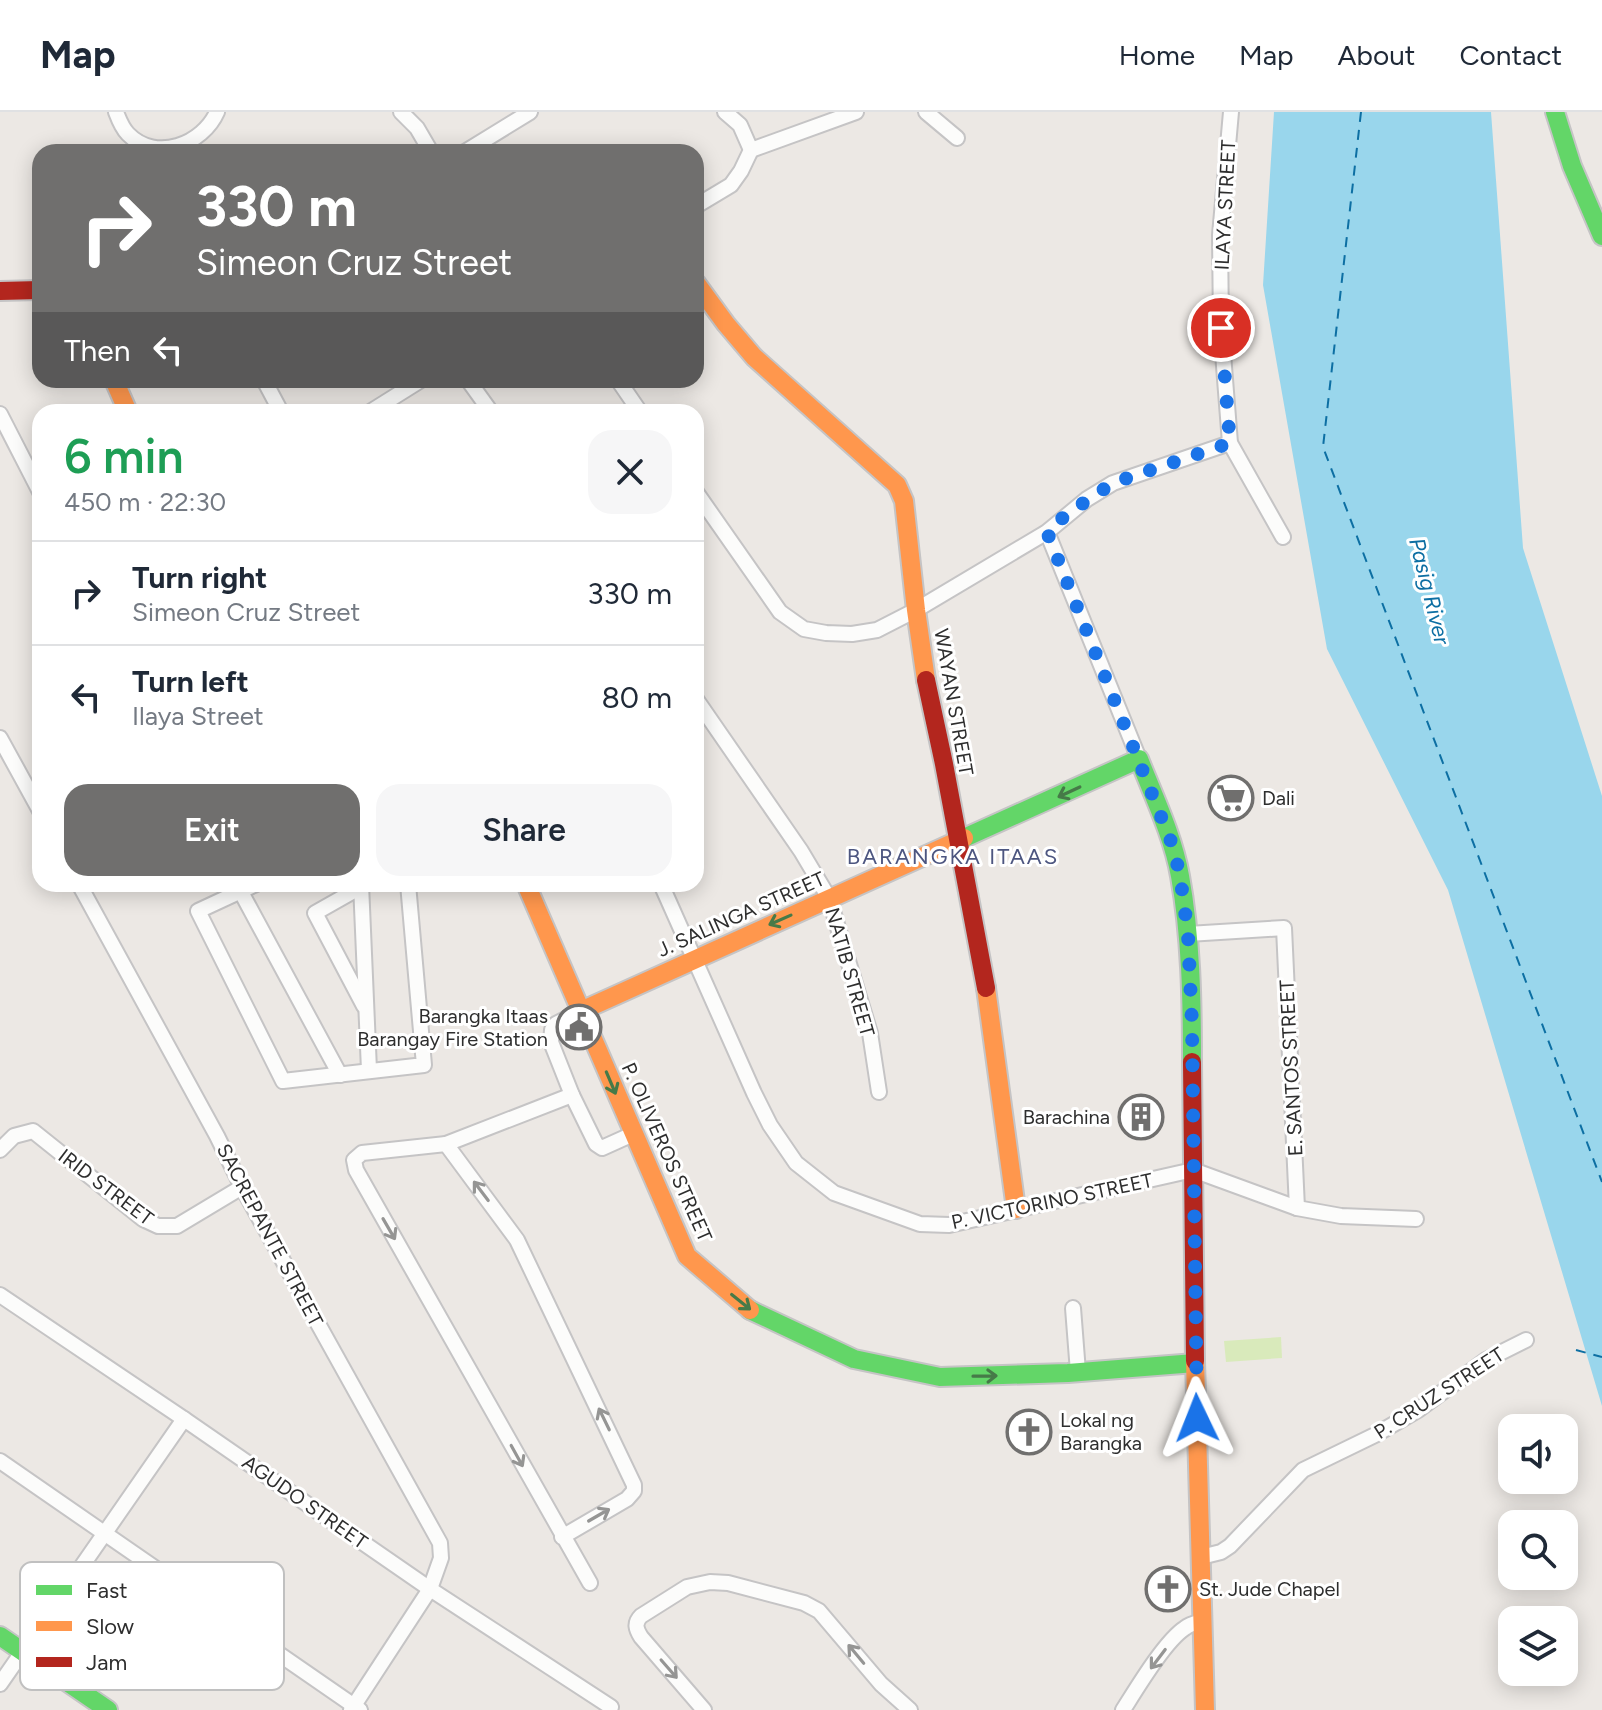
<!DOCTYPE html>
<html lang="en">
<head>
<meta charset="utf-8">
<style>
	body { margin:0; font-family:Figtree,sans-serif; background:#f6f6f7; color:#1f2937; height:100vh; display:flex; flex-direction:column; font-size:30px; white-space:nowrap }
	* { box-sizing:border-box; margin:0 }
	p { font-size:26px; color:#747a83 }
	.icon { flex:none; width:44px; height:44px; fill:none; stroke:currentColor; stroke-width:2; stroke-linecap:round; stroke-linejoin:round }
	.map { position:relative; flex:1; overflow:hidden }
	.details { position:absolute; left:32px; top:292px; width:672px; height:488px; display:flex; flex-direction:column; background:#fff; border-radius:24px; box-shadow:0 4px 20px #0003 }
	.details>* { flex:none }
	.hud { position:absolute; left:32px; top:32px; width:672px; height:244px; border-radius:24px; box-shadow:0 4px 20px #0003; background:#706f6e; color:#fff; overflow:hidden }
	.buttons { position:absolute; left:1498px; top:1302px; display:grid; gap:16px }
	.buttons a { display:grid; place-items:center; width:80px; height:80px; border-radius:16px; background:#fff; box-shadow:0 4px 20px #0003; font-size:40px }
	.pin { position:absolute; display:grid; place-items:center; width:68px; height:68px; color:#fff; margin:-34px; border:4px solid #fff; border-radius:50%; box-shadow:0 2px 8px #0007 }
	.me { position:absolute; width:88px; margin:-44px; rotate:358deg; stroke-linejoin:round; filter:drop-shadow(0 0 6px #0008) }
	.turn { display:flex; align-items:center; gap:28px; height:168px; padding:0 32px; font-size:36px }
	.turn .icon { width:104px; height:104px; stroke-width:2.5 }
	.turn b { display:block; font-size:56px; line-height:68px }
	.then { display:flex; align-items:center; height:76px; padding:0 32px; background:#0003; gap:16px; font-size:30px }
	.round { display:grid; place-items:center; flex:none; width:84px; height:84px; border-radius:24px; background:#f6f6f7 }
	.summary { display:flex; align-items:center; justify-content:space-between; height:136px; padding:0 32px }
	h1 { font-size:48px; font-weight:600; line-height:60px; color:#1e9e55 }
	.cta { display:flex; gap:16px; margin-top:auto; padding:16px 32px }
	.cta a { flex:1; height:92px; border-radius:24px; background:#706f6e; color:#fff; font-size:32px; font-weight:600; line-height:92px; text-align:center }
	.cta a+a { background:#f6f6f7; color:#1f2937 }
	ul { padding:0; list-style:none }
	li { display:flex; align-items:center; gap:24px; height:104px; padding:0 32px; border-top:2px solid #e0e1e3 }
	li div { flex:1 }
	li b { display:block; font-size:30px }
	li em { font-style:normal }
	header { display:flex; align-items:center; gap:48px; box-sizing:border-box; height:112px; padding:0 40px; background:#fff; border-bottom:2px solid #e0e1e3 }
	header strong { font-size:38px }
	nav { display:flex; gap:44px; margin-inline-start:auto; font-size:28px }
	.map>svg:first-child { display:block }
</style>
</head>
<body>
<header>
<strong>Map</strong>
<nav><a>Home</a><a>Map</a><a>About</a><a>Contact</a></nav>
</header>
<div class="map">
<svg width="1602" height="1598" viewBox="0 0 1602 1598">
	<rect width="100%" height="100%" fill="#ece8e4"/>
	<!-- pitch -->
	<polygon fill="#d9eabb" points="1281,1225 1282,1246 1226,1250 1224,1229"/>
	<!-- water -->
	<polygon fill="#99d6ec" points="1274,0 1491,0 1523,436 1602,684 1602,1294 1448,778 1327,537 1263,173"/>
	<g fill="none" stroke-linecap="round" stroke-linejoin="round">
		<!-- ferry -->
		<g stroke="#0d6fa3" stroke-width="2" stroke-dasharray="10 8" stroke-linecap="butt">
			<polyline points="1361,0 1323,335 1602,1070"/>
			<polyline points="1576,1238 1602,1245"/>
		</g>
		<!-- street casing -->
		<g stroke="#c5c4c5" stroke-width="18">
			<g id="street">
				<path d="M 116,0 C 119,8 122,16 128,22 C 156,51 203,32 217,0"/>
				<polyline points="401,0 417,16 431,40"/>
				<polyline points="725,0 740,13 751,38"/>
				<polyline points="926,0 957,26"/>
				<polyline points="1231,0 1220,123 1221,216 1230,331 1283,425"/>
				<polyline points="751,38 856,0"/>
				<polyline points="465,40 530,0"/>
				<polyline points="696,94 731,73 741,59 751,38"/>
				<polyline points="264,268 281,300"/>
				<polyline points="468,268 491,300"/>
				<polyline points="618,268 640,300"/>
				<polyline points="370,300 421,268"/>
				<polyline points="0,302 40,380"/>
				<polyline points="696,380 780,500 804,517 826,521 852,522 877,518 916,498 1047,420 1087,387 1113,371 1230,331"/>
				<polyline points="1047,420 1139,647"/>
				<polyline points="696,587 801,739 829,786 870,921 879,980"/>
				<polyline points="0,626 40,699"/>
				<polyline points="79,772 217,1024 242,1075 440,1431 441,1446 430,1477 351,1598"/>
				<polyline points="256,772 198,799 283,969 424,953 408,772"/>
				<polyline points="361,772 369,958"/>
				<polyline points="661,772 754,981 770,1013 796,1051 834,1081 920,1112 949,1113 1193,1058 1297,1096 1341,1104 1416,1107"/>
				<polyline points="361,775 315,801 364,894"/>
				<polyline points="241,780 340,963"/>
				<polyline points="1188,822 1284,816 1297,1096"/>
				<polyline points="581,899 556,912 552,918 551,930 572,983 596,1032 602,1036 633,1022"/>
				<polyline points="572,983 446,1032 362,1041 354,1048 356,1058 590,1471"/>
				<polyline points="446,1032 517,1128 634,1373 634,1379 627,1387 562,1425"/>
				<polyline points="0,1038 14,1024 33,1019 143,1107 158,1114 177,1114 242,1075"/>
				<polyline points="0,1183 184,1307 430,1477 611,1595"/>
				<polyline points="1073,1196 1078,1260"/>
				<polyline points="0,1349 360,1598"/>
				<polyline points="1201,1445 1221,1440 1230,1434 1303,1358 1375,1323 1418,1298 1486,1248 1526,1228"/>
				<polyline points="0,1572 184,1307"/>
				<path d="M 704,1598 L 641,1525 C 636,1517 634,1511 641,1504 L 687,1475 L 710,1470 L 728,1471 L 804,1491 L 819,1499 L 881,1572 L 910,1598"/>
				<path d="M 1123,1598 C 1137,1576 1165,1529 1185,1516 C 1190,1512 1196,1511 1203,1509"/>
			</g>
		</g>
		<!-- fast casing -->
		<g stroke="#c5c4c5" stroke-width="22">
			<g id="fast">
				<polyline points="1555,0 1572,54 1602,124"/>
				<path d="M 964,726 L 1139,647 C 1154,685 1173,724 1180,764 C 1191,825 1192,889 1192,950"/>
				<polyline points="750,1198 854,1247 940,1265 1068,1261 1195,1251"/>
				<polyline points="0,1524 108,1598"/>
			</g>
		</g>
		<!-- slow casing -->
		<g stroke="#c5c4c5" stroke-width="22">
			<g id="slow">
				<polyline points="696,171 726,212 754,245 897,373 904,389 916,498 926,568"/>
				<polyline points="114,268 128,300"/>
				<polyline points="526,772 687,1144 750,1198"/>
				<polyline points="986,876 1016,1097"/>
				<polyline points="581,899 964,726"/>
				<polyline points="1195,1249 1205,1598"/>
			</g>
		</g>
		<!-- jam casing -->
		<g stroke="#c5c4c5" stroke-width="22">
			<g id="jam">
				<polyline points="0,179 40,178"/>
				<polyline points="926,568 944,652 986,876"/>
				<polyline points="1192,950 1195,1249"/>
			</g>
		</g>
		<!-- street -->
		<use href="#street" stroke="#fcfcfb" stroke-width="14"/>
		<!-- fast -->
		<use href="#fast" stroke="#63d668" stroke-width="18"/>
		<!-- slow -->
		<use href="#slow" stroke="#ff974d" stroke-width="18"/>
		<!-- jam -->
		<use href="#jam" stroke="#b3261e" stroke-width="18"/>
	</g>
	<!-- one-way arrows -->
	<defs><path id="oneway-shaft" d="M-6 0H5M1.5-3L5.5 0L1.5 3" fill="none" stroke-width="1.6" stroke-linecap="round" stroke-linejoin="round" transform="scale(2)"/></defs>
	<g stroke="#467a48">
		<use href="#oneway-shaft" transform="translate(1069 680) rotate(155)"/>
		<use href="#oneway-shaft" transform="translate(780 808) rotate(156)"/>
		<use href="#oneway-shaft" transform="translate(611 971) rotate(67)"/>
		<use href="#oneway-shaft" transform="translate(741 1190) rotate(39)"/>
		<use href="#oneway-shaft" transform="translate(985 1264) rotate(-1)"/>
	</g>
	<g stroke="#959594">
		<use href="#oneway-shaft" transform="translate(481 1079) rotate(-127)"/>
		<use href="#oneway-shaft" transform="translate(389 1117) rotate(60)"/>
		<use href="#oneway-shaft" transform="translate(604 1307) rotate(-116)"/>
		<use href="#oneway-shaft" transform="translate(517 1344) rotate(61)"/>
		<use href="#oneway-shaft" transform="translate(599 1403) rotate(-30)"/>
		<use href="#oneway-shaft" transform="translate(856 1542) rotate(-130)"/>
		<use href="#oneway-shaft" transform="translate(1158 1547) rotate(127)"/>
		<use href="#oneway-shaft" transform="translate(669 1557) rotate(49)"/>
	</g>
	<g fill="none" stroke-linecap="round" stroke-linejoin="round">
		<!-- route -->
		<polyline stroke="#1a73e8" stroke-width="14" stroke-dasharray="0 25.2" points="1197,1306 1192,912 1188,822 1180,763 1172,732 1047,420 1067,402 1113,371 1230,331 1221,216"/>
	</g>
	<!-- icons -->
	<defs>
		<g id="supermarket-ring" transform="scale(2.3)"><circle r="9.5" fill="#fff" stroke="#706f6e" stroke-width="1.5"/><path d="M-6-5.5h2.5l.6 2H6L4.5 2H-2.5L-4.4-4H-6ZM-1.5 3.2a1.3 1.3 0 1 0 .1 0ZM3 3.2a1.3 1.3 0 1 0 .1 0Z" fill="#706f6e"/></g>
		<g id="civic-ring" transform="scale(2.3)"><circle r="9.5" fill="#fff" stroke="#706f6e" stroke-width="1.5"/><path d="M-.6-6.5H3V-4.5H.6V-3L4-1V1h2V6H-6V1h2V-1L-.6-3ZM-1.2 2.5V6h2.4V2.5Z" fill="#706f6e"/></g>
		<g id="building-ring" transform="scale(2.3)"><circle r="9.5" fill="#fff" stroke="#706f6e" stroke-width="1.5"/><path d="M-4-6H4V6H1V3H-1V6H-4ZM-2.5-4.3h1.7v1.8h-1.7ZM.8-4.3h1.7v1.8H.8ZM-2.5-1h1.7V.8h-1.7ZM.8-1h1.7V.8H.8Z" fill="#706f6e"/></g>
		<g id="church-ring" transform="scale(2.3)"><circle r="9.5" fill="#fff" stroke="#706f6e" stroke-width="1.5"/><path d="M-1.2-6h2.4v3.5h3.3v2.4h-3.3V6h-2.4V-.1h-3.3v-2.4h3.3Z" fill="#706f6e"/></g>
	</defs>
	<g fill-rule="evenodd">
		<use href="#supermarket-ring" x="1231" y="686"/>
		<use href="#civic-ring" x="579" y="915"/>
		<use href="#building-ring" x="1141" y="1005"/>
		<use href="#church-ring" x="1029" y="1320"/>
		<use href="#church-ring" x="1168" y="1477"/>
	</g>
	<g text-anchor="middle" stroke-width="6" stroke-linejoin="round" paint-order="stroke">
		<!-- street labels -->
		<g font-size="20" fill="#2e2e2e" stroke="#fff">
			<text transform="translate(1225 93) rotate(-87)" y="7">ILAYA STREET</text>
			<text transform="translate(954 590) rotate(80)" y="7">WAYAN STREET</text>
			<text transform="translate(741 802) rotate(-24)" y="7">J. SALINGA STREET</text>
			<text transform="translate(850 860) rotate(74)" y="7">NATIB STREET</text>
			<text transform="translate(1291 956) rotate(-93)" y="7">E. SANTOS STREET</text>
			<text transform="translate(667 1040) rotate(66)" y="7">P. OLIVEROS STREET</text>
			<text transform="translate(106 1075) rotate(37)" y="7">IRID STREET</text>
			<text transform="translate(1052 1089) rotate(-12)" y="7">P. VICTORINO STREET</text>
			<text transform="translate(270 1123) rotate(62)" y="7">SACREPANTE STREET</text>
			<text transform="translate(1439 1281) rotate(-33)" y="7">P. CRUZ STREET</text>
			<text transform="translate(305 1390) rotate(35)" y="7">AGUDO STREET</text>
		</g>
		<!-- poi labels -->
		<g font-size="20" fill="#2e2e2e" stroke="#fff" text-anchor="start">
			<text x="1262" y="693">Dali</text>
			<text x="548" y="911" text-anchor="end">Barangka Itaas<tspan x="548" dy="23">Barangay Fire Station</tspan></text>
			<text x="1110" y="1012" text-anchor="end">Barachina</text>
			<text x="1060" y="1315">Lokal ng<tspan x="1060" dy="23">Barangka</tspan></text>
			<text x="1199" y="1484">St. Jude Chapel</text>
		</g>
		<!-- water labels -->
		<g font-size="22" font-style="italic" fill="#0d6fa3" stroke="#fff">
			<text transform="translate(1430 479) rotate(76)" y="8">Pasig River</text>
		</g>
		<!-- neighbourhood labels -->
		<g font-size="22" letter-spacing="2" fill="#4d5680" stroke="#fff">
			<text x="953" y="752">BARANGKA ITAAS</text>
		</g>
	</g>
	<!-- legend -->
	<rect x="20" y="1450" width="264" height="128" rx="12" fill="#fff" stroke="#c0c0c0" stroke-width="2"/>
	<rect x="36" y="1473" width="36" height="10" fill="#63d668"/>
	<rect x="36" y="1509" width="36" height="10" fill="#ff974d"/>
	<rect x="36" y="1545" width="36" height="10" fill="#b3261e"/>
	<g font-size="22" fill="#2e2e2e">
		<text x="86" y="1486">Fast</text>
		<text x="86" y="1522">Slow</text>
		<text x="86" y="1558">Jam</text>
	</g>
</svg>
<div class="buttons">
<a><svg class="icon" aria-label="sound" viewBox="0 0 24 24"><path d="M4 9h4l5-4v14l-5-4H4zM17 9q2 3 0 6"/></svg></a>
<a><svg class="icon" aria-label="search" viewBox="0 0 24 24"><circle cx="10" cy="10" r="6"/><path d="M15 15l6 6"/></svg></a>
<a><svg class="icon" aria-label="layers" viewBox="0 0 24 24"><path d="M12 4l9 5-9 5-9-5zM3 14l9 5 9-5"/></svg></a>
</div>
<div class="pin" style="left:1221px;top:216px;background:#d93025"><svg class="icon" aria-label="arrive" viewBox="0 0 24 24"><path d="M6 21V4h12l-3 4 3 4H6"/></svg></div>
<svg class="me" style="left:1197px;top:1306px" viewBox="-20 -20 40 40"><path d="M0-17L14 15 0 8-14 15z" fill="#1a73e8" stroke="#fff" stroke-width="4"/></svg>
<div class="hud">
<div class="turn"><svg class="icon" aria-label="right" viewBox="0 0 24 24"><path d="M7 20v-9h11M14 6l5 5-5 5"/></svg><div><b>330 m</b>Simeon Cruz Street</div></div>
<div class="then">Then<svg class="icon" aria-label="left" viewBox="0 0 24 24"><path d="M17 20v-9H6M10 6l-5 5 5 5"/></svg></div>
</div>
<section class="details">
<div class="summary"><div><h1>6 min</h1><p>450 m · 22:30</p></div><a class="round"><svg class="icon" aria-label="close" viewBox="0 0 24 24"><path d="M6 6l12 12M18 6L6 18"/></svg></a></div>
<ul>
<li><svg class="icon" aria-label="right" viewBox="0 0 24 24"><path d="M7 20v-9h11M14 6l5 5-5 5"/></svg><div><b>Turn right</b><p>Simeon Cruz Street</p></div><em>330 m</em></li>
<li><svg class="icon" aria-label="left" viewBox="0 0 24 24"><path d="M17 20v-9H6M10 6l-5 5 5 5"/></svg><div><b>Turn left</b><p>Ilaya Street</p></div><em>80 m</em></li>
</ul>
<div class="cta"><a>Exit</a><a>Share</a></div>
</section>
</div>
</body>
</html>
